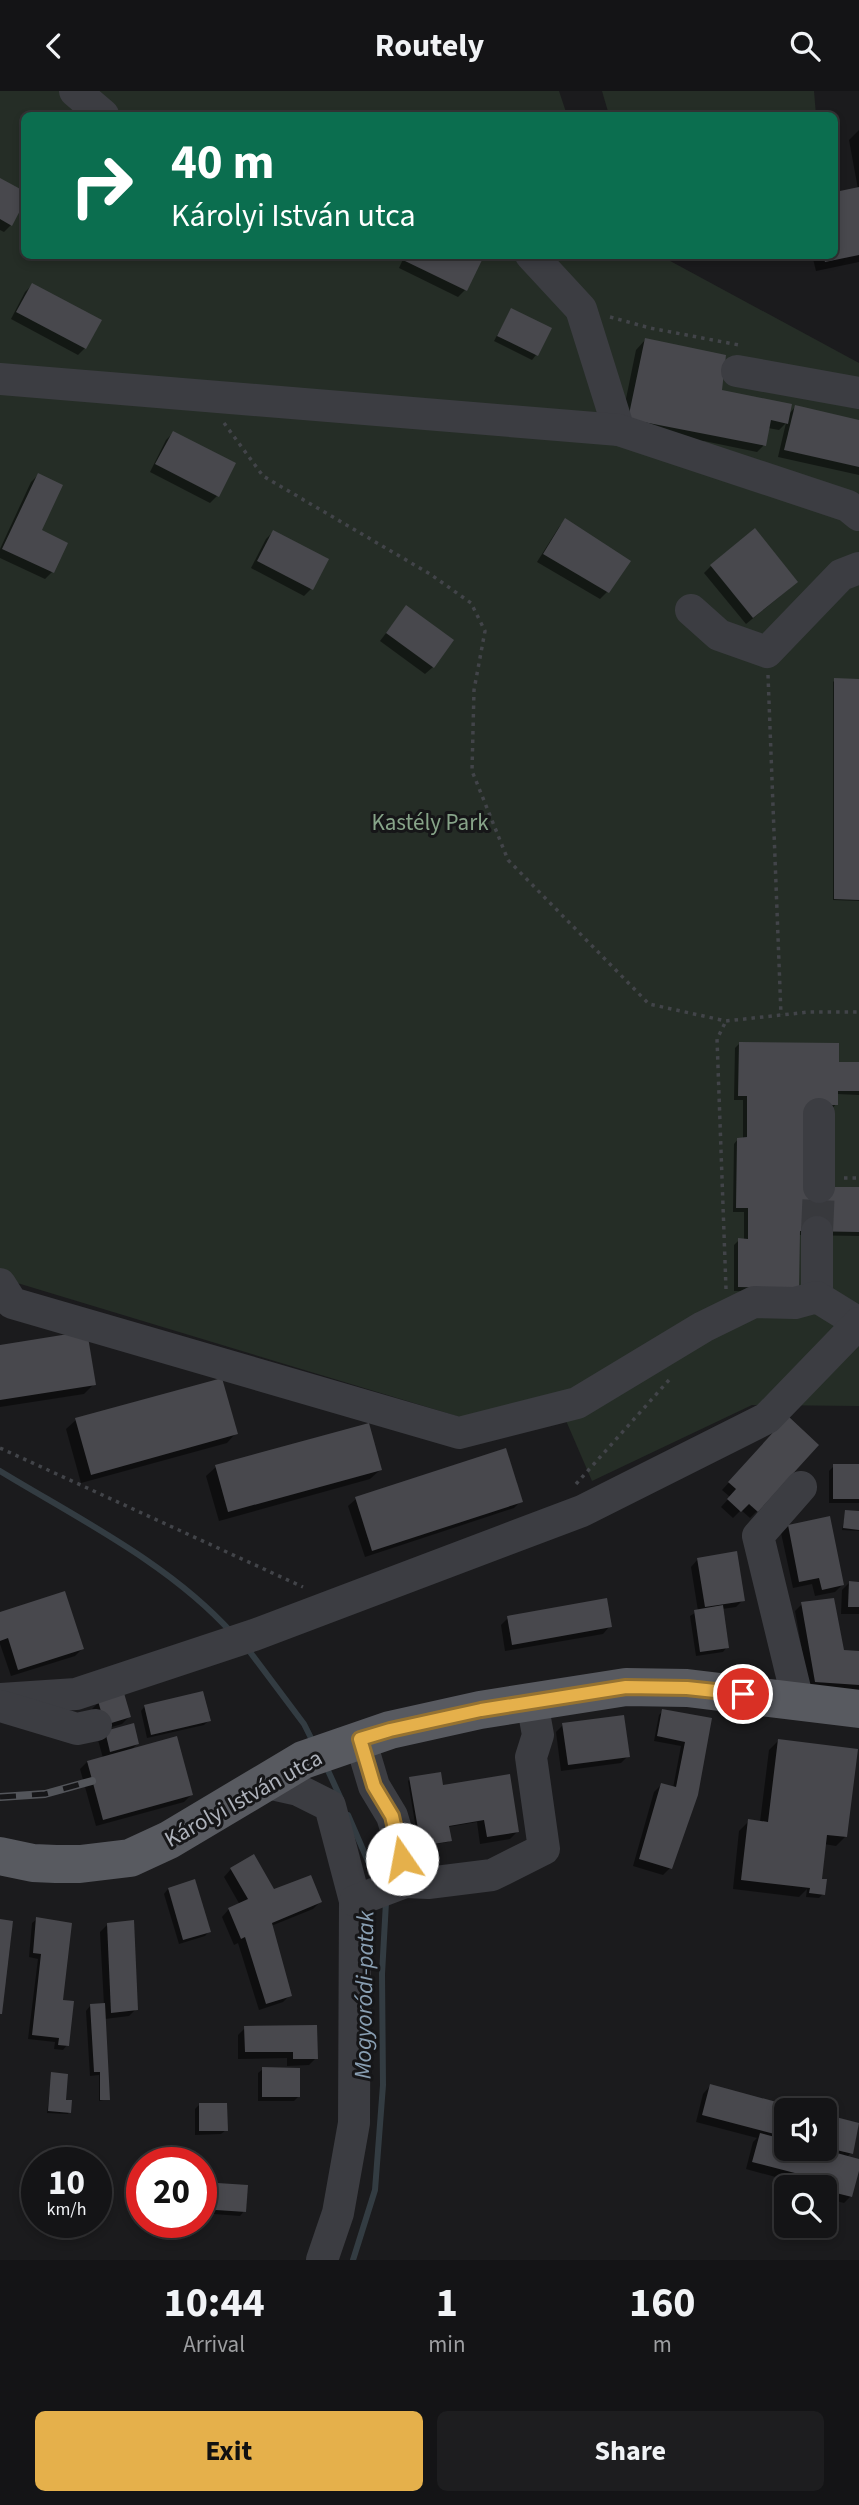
<!DOCTYPE html>
<html lang="en">
<head>
<meta charset="utf-8">
<style>
	body { margin:0; font-family:"Source Sans 3",sans-serif; background:#1d1d1f; color:#f1f3f6; height:100vh; display:flex; flex-direction:column; font-size:26px; white-space:nowrap }
	* { box-sizing:border-box; margin:0 }
	p { font-size:23px; color:#9d9ea1 }
	.icon { flex:none; width:38px; height:38px; fill:none; stroke:currentColor; stroke-width:2; stroke-linecap:round; stroke-linejoin:round }
	.map { position:relative; height:2169px; overflow:hidden }
	.details { display:flex; flex-direction:column; background:#141416; flex:1 }
	.details>* { flex:none }
	.top-card { position:absolute; left:21px; top:21px; width:817px; height:147px; border-radius:10px; box-shadow:0 4px 10px #0003,0 0 0 2px #333335; background:#0b6e4f; color:#fff; overflow:hidden }
	.tools { position:absolute; left:774px; top:2007px; display:grid; gap:14px }
	.tools a { display:grid; place-items:center; width:63px; height:63px; border-radius:10px; background:#141416; box-shadow:0 4px 10px #0003,0 0 0 2px #333335; font-size:35px }
	.speed { position:absolute; left:21px; top:2056px; display:flex; gap:14px; font-size:35px; font-weight:700; text-align:center }
	.speed>* { display:grid; place-content:center; width:91px; height:91px; border-radius:50%; background:#141416; box-shadow:0 4px 10px #0003,0 0 0 2px #333335; line-height:1 }
	.speed small { font-size:18px; font-weight:400 }
	.speed .limit { border:10px solid #d22; background:#fff; color:#111 }
	.pin { position:absolute; display:grid; place-items:center; width:60px; height:60px; color:#fff; margin:-30px; border:4px solid #fff; border-radius:50%; box-shadow:0 2px 7px #0007 }
	.me { position:absolute; width:77px; margin:-38px; rotate:348deg; stroke-linejoin:round; filter:drop-shadow(0 0 5px #0008) }
	.turn { display:flex; align-items:center; gap:24px; height:147px; padding:0 35px; font-size:32px }
	.turn .icon { width:91px; height:91px; stroke-width:2.5 }
	.turn b { display:block; font-size:49px; line-height:60px }
	.eta { display:flex; justify-content:space-evenly; align-items:center; height:119px; text-align:center }
	.eta b { font-size:42px; font-weight:700; line-height:49px }
	.primary-button { display:flex; gap:14px; margin-top:auto; padding:14px 35px }
	.primary-button a { flex:1; height:80px; border-radius:10px; background:#e5b04b; color:#111; font-size:28px; font-weight:700; line-height:80px; text-align:center }
	.primary-button a+a { background:#1d1d1f; color:#f1f3f6 }
	header { display:flex; justify-content:space-between; align-items:center; height:91px; padding:0 35px; background:#141416; font-size:32px; font-weight:700 }
	.map>svg:first-child { display:block }
</style>
</head>
<body>
<header><svg class="icon" aria-label="back" viewBox="0 0 24 24"><path d="M15 5l-7 7 7 7"/></svg>Routely<svg class="icon" aria-label="search" viewBox="0 0 24 24"><circle cx="10" cy="10" r="6"/><path d="M15 15l6 6"/></svg></header>
<div class="map">
<svg width="859" height="2169" viewBox="0 0 859 2169">
	<rect width="100%" height="100%" fill="#1b1b1d"/>
	<!-- green -->
	<g fill="#252d26">
		<polygon points="0,0 559,0 567,24 24,24 24,164 661,165 859,272 859,1315 752,1314 592,1390 555,1304 460,1326 14,1191 0,1196"/>
		<polygon points="602,0 814,0 816,24 609,24"/>
	</g>
	<!-- shadow -->
	<g fill="#0007">
		<polygon points="859,39 859,171 816,180 812,164 835,164 835,103 858,98 849,49"/>
		<polygon points="0,89 24,102 24,108 11,134 4,141 0,139"/>
		<polygon points="405,164 475,164 481,168 465,199 458,206 399,177"/>
		<polygon points="32,194 85,257 78,264 11,228 25,201"/>
		<polygon points="511,219 536,264 532,269 494,250"/>
		<polygon points="645,249 717,305 788,324 795,316 859,331 859,384 778,366 786,332 779,339 768,337 764,354 757,361 704,350 701,352 620,337 636,259"/>
		<polygon points="173,342 217,405 210,412 150,381 166,349"/>
		<polygon points="38,384 40,440 52,481 45,488 0,467 0,458 31,391"/>
		<polygon points="566,429 607,501 600,508 537,471 559,436"/>
		<polygon points="273,441 311,498 304,505 251,477 266,448"/>
		<polygon points="711,475 789,498 746,533 704,482"/>
		<polygon points="406,516 433,576 425,583 380,550"/>
		<polygon points="835,589 859,590 859,810 833,809 833,591"/>
		<polygon points="739,953 837,973 859,973 859,1004 837,1003 836,1013 832,1018 806,1097 859,1098 859,1145 798,1144 793,1201 734,1200 734,1154 739,1149 744,1149 744,1121 733,1121 734,1053 738,1048 743,1048 743,1009 734,1009 735,957"/>
		<polygon points="0,1256 94,1293 84,1303 0,1316"/>
		<polygon points="76,1329 236,1342 227,1352 81,1392 66,1338"/>
		<polygon points="781,1335 757,1420 750,1427 741,1419 733,1427 721,1416 730,1406 722,1399"/>
		<polygon points="834,1375 859,1375 859,1412 829,1412 829,1380"/>
		<polygon points="216,1376 380,1379 370,1388 219,1430 206,1385"/>
		<polygon points="356,1408 521,1410 514,1417 365,1466 348,1415"/>
		<polygon points="846,1420 859,1422 859,1440 842,1439"/>
		<polygon points="789,1435 842,1494 835,1501 815,1505 812,1493 793,1497 781,1442"/>
		<polygon points="698,1468 743,1509 736,1516 722,1518 727,1556 723,1561 696,1565 690,1525 698,1520 691,1476"/>
		<polygon points="849,1492 859,1492 859,1523 841,1523 842,1499"/>
		<polygon points="802,1513 842,1561 859,1561 859,1600 809,1598 795,1520"/>
		<polygon points="0,1523 82,1558 75,1565 11,1585 0,1553"/>
		<polygon points="508,1527 610,1535 603,1543 505,1560 501,1534"/>
		<polygon points="99,1611 129,1626 122,1633 98,1640 92,1618"/>
		<polygon points="145,1615 209,1629 204,1634 147,1647 141,1620"/>
		<polygon points="663,1620 710,1629 670,1777 663,1784 633,1775 654,1701 661,1694 673,1697 681,1655 654,1650 659,1624"/>
		<polygon points="563,1634 628,1665 621,1672 561,1680 556,1641"/>
		<polygon points="106,1641 137,1653 131,1659 191,1704 184,1711 96,1735 80,1678 87,1671 103,1667 98,1649"/>
		<polygon points="778,1650 846,1745 836,1755 824,1753 820,1789 823,1803 819,1807 806,1806 807,1798 799,1806 733,1798 739,1740 749,1730 760,1731 769,1659"/>
		<polygon points="410,1688 442,1696 518,1740 510,1748 480,1753 477,1731 448,1736 450,1749 448,1751 419,1756 408,1690"/>
		<polygon points="253,1766 274,1800 320,1811 313,1818 271,1835 290,1904 283,1911 259,1919 238,1852 234,1854 222,1826 229,1818 240,1814 224,1786 231,1778"/>
		<polygon points="168,1798 209,1840 205,1845 179,1853 164,1803"/>
		<polygon points="37,1828 61,1910 67,1954 63,1959 54,1958 55,1951 28,1948 38,1868 29,1866 32,1832"/>
		<polygon points="107,1834 136,1918 129,1925 105,1928 108,2008 99,2010 99,1984 90,1985 86,1920 90,1915 104,1914 100,1841"/>
		<polygon points="245,1937 316,1967 309,1974 287,1975 287,1967 238,1968 238,1944"/>
		<polygon points="263,1978 298,2006 294,2010 258,2010 258,1982"/>
		<polygon points="52,1983 69,2021 68,2023 47,2022"/>
		<polygon points="710,1995 786,2020 786,2058 824,2058 824,2025 851,2062 847,2066 859,2069 851,2105 844,2112 824,2107 824,2096 812,2096 746,2078 753,2051 757,2047 696,2031 703,2003"/>
		<polygon points="199,2014 226,2039 221,2043 195,2044 195,2018"/>
		<polygon points="203,2093 244,2120 240,2125 201,2122"/>
	</g>
	<g fill="none" stroke-linecap="round" stroke-linejoin="round">
		<!-- stream -->
		<g stroke="#333c42" stroke-width="6">
			<path d="M 0,1380 C 79,1428 170,1473 232,1542"/>
			<polyline points="247,1557 304,1633 313,1651"/>
			<polyline points="325,1673 341,1708"/>
			<polyline points="348,1724 377,1791"/>
			<polyline points="353,2169 375,2099 383,1994 382,1883 386,1811 384,1807"/>
		</g>
	</g>
	<!-- building -->
	<g fill="#48484d">
		<polygon points="0,87 24,100 24,112 12,135 0,128"/>
		<polygon points="859,96 859,164 825,171 823,164 835,164 835,101"/>
		<polygon points="407,164 479,164 483,167 467,200 405,170"/>
		<polygon points="32,192 102,229 86,258 16,221"/>
		<polygon points="511,217 552,237 538,265 497,245"/>
		<polygon points="645,247 726,264 722,299 792,313 788,333 771,329 766,355 628,328"/>
		<polygon points="795,314 859,329 859,376 784,359"/>
		<polygon points="173,340 236,372 219,406 155,373"/>
		<polygon points="38,382 63,394 42,439 68,452 54,482 2,458"/>
		<polygon points="565,427 631,470 609,502 543,463"/>
		<polygon points="755,437 798,491 753,527 710,474"/>
		<polygon points="273,439 329,468 313,499 257,470"/>
		<polygon points="406,514 454,549 434,577 386,542"/>
		<polygon points="834,587 859,588 859,809 834,808"/>
		<polygon points="739,951 839,952 839,971 859,971 859,1000 838,1000 838,1014 809,1014 808,1096 859,1096 859,1141 800,1140 799,1197 738,1196 738,1147 748,1148 748,1117 736,1117 737,1047 747,1046 747,1005 738,1005"/>
		<polygon points="87,1240 96,1294 0,1309 0,1254"/>
		<polygon points="222,1287 238,1343 91,1384 75,1327"/>
		<polygon points="788,1325 819,1354 758,1421 749,1413 741,1421 727,1408 736,1398 728,1391"/>
		<polygon points="369,1332 382,1379 228,1421 215,1374"/>
		<polygon points="506,1357 523,1411 372,1460 355,1406"/>
		<rect x="833" y="1373" width="26" height="35"/>
		<polygon points="845,1419 859,1420 859,1439 843,1437"/>
		<polygon points="830,1425 844,1494 822,1499 819,1487 799,1491 788,1434"/>
		<polygon points="737,1460 745,1510 705,1516 697,1467"/>
		<polygon points="849,1490 859,1491 859,1516 848,1516"/>
		<polygon points="65,1500 84,1558 18,1579 8,1547 0,1550 0,1521"/>
		<polygon points="607,1507 612,1536 512,1554 507,1525"/>
		<polygon points="834,1507 844,1559 859,1560 859,1594 815,1591 801,1511"/>
		<polygon points="723,1514 729,1557 700,1561 694,1519"/>
		<polygon points="203,1600 211,1630 151,1644 144,1614"/>
		<polygon points="124,1602 131,1626 105,1634 98,1610"/>
		<polygon points="662,1618 712,1627 698,1704 672,1778 639,1768 661,1692 676,1696 685,1651 657,1645"/>
		<polygon points="624,1624 630,1666 568,1674 562,1632"/>
		<polygon points="134,1632 139,1653 110,1661 105,1640"/>
		<polygon points="177,1645 193,1704 103,1729 87,1670"/>
		<polygon points="778,1648 858,1658 847,1746 827,1744 822,1788 827,1788 825,1804 809,1802 810,1797 741,1789 748,1728 768,1731"/>
		<polygon points="441,1681 443,1694 510,1683 519,1741 487,1746 484,1729 449,1735 452,1750 421,1755 409,1686"/>
		<polygon points="254,1763 274,1798 311,1784 322,1811 272,1832 292,1905 266,1913 245,1846 241,1848 228,1817 248,1808 230,1777"/>
		<polygon points="195,1788 211,1841 183,1849 168,1797"/>
		<polygon points="36,1826 72,1832 63,1909 74,1910 69,1955 58,1954 59,1947 32,1944 41,1863 33,1862"/>
		<polygon points="0,1828 13,1830 2,1923 0,1923"/>
		<polygon points="134,1829 138,1919 111,1922 107,1832"/>
		<polygon points="105,1912 110,2009 100,2009 100,1981 94,1981 90,1913"/>
		<polygon points="317,1934 318,1968 293,1968 293,1961 245,1961 244,1935"/>
		<polygon points="262,1976 300,1977 300,2006 262,2006"/>
		<polygon points="51,1981 68,1983 66,2009 72,2009 71,2022 48,2020"/>
		<polygon points="710,1993 806,2019 806,2020 786,2020 786,2046 702,2024"/>
		<polygon points="199,2012 227,2012 228,2040 199,2040"/>
		<polygon points="824,2023 859,2032 853,2063 824,2056"/>
		<polygon points="760,2042 786,2049 786,2058 822,2058 859,2068 859,2080 852,2106 824,2099 824,2096 816,2096 818,2088 752,2071"/>
		<polygon points="202,2091 248,2094 246,2121 201,2118"/>
	</g>
	<g fill="none" stroke-linecap="round" stroke-linejoin="round">
		<!-- minor-tunnel -->
		<polyline stroke="#38393d" stroke-width="32" stroke-dasharray="32 16" stroke-linecap="butt" points="817,1141 819,1096"/>
		<!-- path -->
		<g stroke="#424449" stroke-width="3.5" stroke-dasharray="3.5 5" stroke-linecap="butt">
			<polyline points="610,226 650,237 739,254"/>
			<polyline points="224,332 263,385 430,483 471,512 485,540 474,599 472,680 508,769 649,913 726,930 809,921 859,921"/>
			<polyline points="768,584 781,924"/>
			<polyline points="844,1087 859,1087"/>
			<polyline points="726,1198 717,948 726,930"/>
			<polyline points="0,1357 303,1496"/>
			<polyline points="576,1393 669,1289"/>
		</g>
		<!-- minor -->
		<g stroke="#3c3d42" stroke-width="32">
			<polyline points="75,0 103,24"/>
			<polyline points="531,164 581,218 619,339"/>
			<polyline points="737,280 859,302"/>
			<polyline points="0,288 619,339 848,415 859,424"/>
			<polyline points="691,519 719,544 767,561 841,484 859,477"/>
			<polyline points="819,1096 819,1023"/>
			<polyline points="817,1141 817,1206"/>
			<polyline points="0,1193 12,1212 459,1342 577,1312 703,1236 754,1211 795,1212 817,1206 859,1232"/>
			<polyline points="0,1608 76,1603 254,1544 582,1420 767,1327 859,1232"/>
			<polyline points="798,1610 758,1445 801,1396"/>
			<polyline points="1,1615 77,1638 96,1634"/>
			<polyline points="360,1648 374,1695 392,1725 398,1745 405,1791 428,1792 492,1784 544,1758 531,1666 538,1644 532,1611"/>
			<polyline points="262,1691 298,1699 330,1715 355,1810 354,2032 338,2122 322,2169"/>
			<polyline points="355,1810 405,1791"/>
		</g>
		<!-- major -->
		<polyline stroke="#585a60" stroke-width="38" points="0,1765 33,1772 56,1773 80,1773 130,1767 169,1749 303,1669 390,1639 480,1619 626,1596 687,1597 859,1618"/>
		<!-- rail casing -->
		<g stroke="#53555a" stroke-width="8">
			<polyline id="rail" points="0,1706 45,1703 92,1690"/>
		</g>
		<!-- rail -->
		<use href="#rail" stroke="#161618" stroke-width="5" stroke-dasharray="16" stroke-linecap="butt"/>
	</g>
	<g fill="none" stroke-linecap="round" stroke-linejoin="round">
		<!-- route casing -->
		<g stroke="#957231" stroke-width="18">
			<polyline id="route" points="402,1768 392,1725 374,1695 360,1648 390,1639 481,1619 626,1596 687,1597 743,1603"/>
		</g>
		<!-- route -->
		<use href="#route" stroke="#e5b04b" stroke-width="12"/>
	</g>
	<g text-anchor="middle" stroke-width="6" stroke-linejoin="round" paint-order="stroke">
		<!-- park labels -->
		<g font-size="23" fill="#87a489" stroke="#161618">
			<text x="430" y="739">Kastély Park</text>
		</g>
		<!-- street labels -->
		<g font-size="23" fill="#aeb2bb" stroke="#161618">
			<text transform="translate(243 1707) rotate(-29)" y="8">Károlyi István utca</text>
		</g>
		<!-- water labels -->
		<g font-size="24" font-style="italic" fill="#899fb3" stroke="#161618">
			<text transform="translate(364 1904) rotate(-89)" y="8">Mogyoródi-patak</text>
		</g>
	</g>
</svg>
<div class="tools">
<a><svg class="icon" aria-label="sound" viewBox="0 0 24 24"><path d="M4 9h4l5-4v14l-5-4H4zM17 9q2 3 0 6"/></svg></a>
<a><svg class="icon" aria-label="search" viewBox="0 0 24 24"><circle cx="10" cy="10" r="6"/><path d="M15 15l6 6"/></svg></a>
</div>
<div class="speed"><div>10<small>km/h</small></div><div class="limit">20</div></div>
<div class="pin" style="left:743px;top:1603px;background:#d93025"><svg class="icon" aria-label="arrive" viewBox="0 0 24 24"><path d="M6 21V4h12l-3 4 3 4H6"/></svg></div>
<svg class="me" style="left:402px;top:1768px" viewBox="-20 -20 40 40"><circle r="19" fill="#fff"/><path d="M0-13L10 11 0 6-10 11z" fill="#e5b04b"/></svg>
<div class="top-card">
<div class="turn"><svg class="icon" aria-label="right" viewBox="0 0 24 24"><path d="M7 20v-9h11M14 6l5 5-5 5"/></svg><div><b>40 m</b>Károlyi István utca</div></div>
</div>
</div>
<section class="details">
<div class="eta">
<div><b>10:44</b><p>Arrival</p></div>
<div><b>1</b><p>min</p></div>
<div><b>160</b><p>m</p></div>
</div>
<div class="primary-button"><a>Exit</a><a>Share</a></div>
</section>
</body>
</html>
